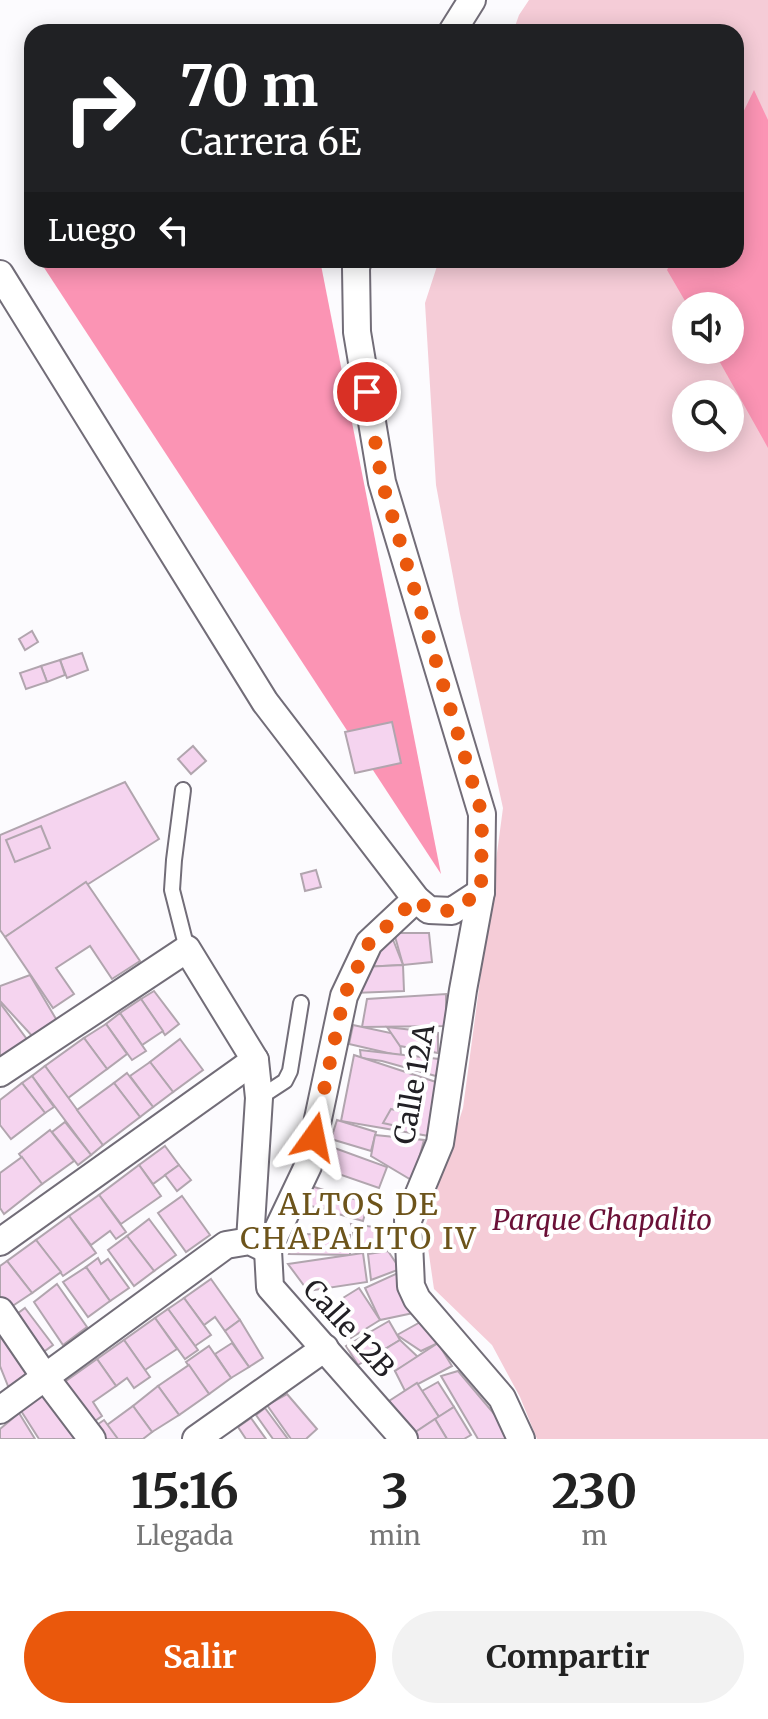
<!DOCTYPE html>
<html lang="es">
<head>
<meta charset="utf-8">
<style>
	body { margin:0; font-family:Merriweather,serif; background:#f2f2f2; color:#222; height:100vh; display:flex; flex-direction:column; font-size:30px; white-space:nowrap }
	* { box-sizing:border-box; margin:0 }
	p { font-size:26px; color:#767676 }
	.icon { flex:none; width:44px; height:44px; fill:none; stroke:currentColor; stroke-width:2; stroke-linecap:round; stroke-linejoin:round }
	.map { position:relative; height:1439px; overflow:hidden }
	.side { display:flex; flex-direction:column; background:#fff; flex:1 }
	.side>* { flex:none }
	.guide { position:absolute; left:24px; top:24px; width:720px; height:244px; border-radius:24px; box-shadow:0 4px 20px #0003; background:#202124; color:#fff; overflow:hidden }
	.buttons { position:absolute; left:672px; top:292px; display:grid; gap:16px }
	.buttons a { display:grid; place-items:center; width:72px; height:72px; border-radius:50%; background:#fff; box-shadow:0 4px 20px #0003; font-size:40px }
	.pin { position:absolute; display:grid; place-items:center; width:68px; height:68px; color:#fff; margin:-34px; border:4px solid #fff; border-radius:50%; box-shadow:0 2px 8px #0007 }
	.me { position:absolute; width:88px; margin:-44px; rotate:12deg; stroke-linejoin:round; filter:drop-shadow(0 0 6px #0008) }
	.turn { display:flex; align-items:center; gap:28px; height:168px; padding:0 24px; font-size:36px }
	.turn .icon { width:104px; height:104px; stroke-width:2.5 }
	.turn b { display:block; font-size:56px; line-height:68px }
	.then { display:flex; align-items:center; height:76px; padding:0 24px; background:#0003; gap:16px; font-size:30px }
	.eta { display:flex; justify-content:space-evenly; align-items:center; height:136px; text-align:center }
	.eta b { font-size:48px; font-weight:700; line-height:56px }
	.primary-button { display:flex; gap:16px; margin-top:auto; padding:16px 24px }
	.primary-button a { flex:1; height:92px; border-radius:48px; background:#ea580c; color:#fff; font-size:32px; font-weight:700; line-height:92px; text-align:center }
	.primary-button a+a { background:#f2f2f2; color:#222 }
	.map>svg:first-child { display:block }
</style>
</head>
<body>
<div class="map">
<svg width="768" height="1439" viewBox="0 0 768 1439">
	<rect width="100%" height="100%" fill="#fcfbfe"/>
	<!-- green -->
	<path fill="#f5ccd7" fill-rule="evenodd" d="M 529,0 L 768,0 L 768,1439 L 537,1439 L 520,1397 L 492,1345 L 434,1289 L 425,1227 L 463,1108 L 503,808 L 460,614 L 436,485 L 425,303 L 439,260 L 736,260 L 736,32 L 513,32 L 519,15 ZM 686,306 L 730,306 L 730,350 L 686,350 ZM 686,394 L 730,394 L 730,438 L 686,438 Z"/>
	<!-- forest -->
	<g fill="#fb94b4">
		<polygon points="754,90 768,120 768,448 713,350 730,350 730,306 688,306 667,270 672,260 736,260 736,127"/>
		<polygon points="39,260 320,260 441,874"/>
	</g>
	<!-- building -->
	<g fill="#f5d4ef" stroke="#b1a5ae" stroke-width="2">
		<polygon points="32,631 38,642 25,650 19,639"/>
		<polygon points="82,653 88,670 67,678 60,660"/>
		<polygon points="60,660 65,675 47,682 41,666"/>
		<polygon points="41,666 47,682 26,689 20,673"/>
		<polygon points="392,722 401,763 355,773 345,732"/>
		<polygon points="193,746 206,761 191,774 178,759"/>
		<polygon points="125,782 159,839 5,937 0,930 0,835"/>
		<polygon points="41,826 50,848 15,862 6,840"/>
		<polygon points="316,870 321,887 305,891 301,874"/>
		<polygon points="86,882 140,961 112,979 90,946 56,968 74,994 53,1008 5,937"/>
		<polygon points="394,933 429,933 432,962 403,965"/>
		<polygon points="392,937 403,965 362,967"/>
		<polygon points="403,965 404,991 354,993 362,967"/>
		<polygon points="30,975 59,1024 34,1038 0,1001 0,986"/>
		<polygon points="154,991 179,1024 165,1035 141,999"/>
		<polygon points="446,994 446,1026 362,1027 367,999"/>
		<polygon points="141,999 163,1031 142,1045 120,1013"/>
		<polygon points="0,1003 29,1042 4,1061 0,1056"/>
		<polygon points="120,1013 146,1051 132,1060 106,1024"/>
		<polygon points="106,1024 127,1054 107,1069 84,1038"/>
		<polygon points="353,1025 400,1035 401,1056 349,1044"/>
		<polygon points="387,1027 438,1033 438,1053 400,1046"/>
		<polygon points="84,1038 107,1069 68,1098 45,1066"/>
		<polygon points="180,1039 203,1070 173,1092 150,1062"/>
		<polygon points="360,1050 439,1059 443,1078 382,1061 361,1058"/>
		<polygon points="354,1055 436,1082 429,1136 341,1121"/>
		<polygon points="150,1062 173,1092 153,1107 130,1076"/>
		<polygon points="45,1066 103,1145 91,1155 32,1076"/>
		<polygon points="127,1073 153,1107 140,1117 114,1083"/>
		<polygon points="32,1076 54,1107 45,1113 22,1083"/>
		<polygon points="22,1083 45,1113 11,1139 0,1125 0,1100"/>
		<polygon points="114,1083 140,1117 103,1145 77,1110"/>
		<polygon points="391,1109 404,1112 401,1127 383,1123"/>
		<polygon points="337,1120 376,1132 371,1151 331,1139"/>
		<polygon points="65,1122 91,1155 78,1165 52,1132"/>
		<polygon points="50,1130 74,1161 42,1184 19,1154"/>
		<polygon points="375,1135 424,1140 413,1181 371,1156"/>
		<polygon points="165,1146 179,1165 153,1184 139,1165"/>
		<polygon points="329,1146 387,1167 379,1188 321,1168"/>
		<polygon points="22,1157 42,1184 4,1214 0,1208 0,1173"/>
		<polygon points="139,1165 161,1196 121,1224 99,1195"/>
		<polygon points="179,1165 191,1180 177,1191 165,1175"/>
		<polygon points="311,1186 330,1192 324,1210 305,1204"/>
		<polygon points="330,1192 368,1203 363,1221 324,1210"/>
		<polygon points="99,1195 126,1232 116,1239 110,1231 91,1245 69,1216"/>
		<polygon points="182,1196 210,1235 186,1252 158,1213"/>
		<polygon points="69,1216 96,1253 63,1276 36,1240"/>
		<polygon points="149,1219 176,1255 154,1271 127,1236"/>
		<polygon points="351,1224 382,1228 378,1249 356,1245"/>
		<polygon points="297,1234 350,1235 350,1255 289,1254"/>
		<polygon points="127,1236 154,1271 134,1286 108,1250"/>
		<polygon points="36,1240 61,1272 32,1293 7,1261"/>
		<polygon points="388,1251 400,1269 371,1280 368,1254"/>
		<polygon points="363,1253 367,1282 308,1291 288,1264"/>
		<polygon points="98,1258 101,1264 108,1259 129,1288 110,1301 86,1267"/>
		<polygon points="7,1261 32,1293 5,1311 0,1304 0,1266"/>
		<polygon points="86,1267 110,1301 88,1317 63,1282"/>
		<polygon points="400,1272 418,1312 380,1320 365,1288"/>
		<polygon points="211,1279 240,1320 225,1331 215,1317 204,1325 184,1298"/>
		<polygon points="57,1284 87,1327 63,1345 34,1302"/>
		<polygon points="359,1288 380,1320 351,1338 330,1306"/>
		<polygon points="184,1298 211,1335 195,1346 168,1309"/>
		<polygon points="25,1308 53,1345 38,1356 10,1319"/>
		<polygon points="168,1309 198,1350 185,1359 155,1318"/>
		<polygon points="155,1318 177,1349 145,1370 124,1340"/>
		<polygon points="240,1320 263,1358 249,1367 225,1331"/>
		<polygon points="424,1320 438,1343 421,1351 397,1335"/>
		<polygon points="389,1321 400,1340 358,1365 346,1346"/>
		<polygon points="0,1332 29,1377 10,1391 0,1366"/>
		<polygon points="124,1340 150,1377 134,1388 127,1378 116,1386 97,1359"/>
		<polygon points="400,1340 418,1357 395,1371 382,1351"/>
		<polygon points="232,1343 249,1367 231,1378 215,1354"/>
		<polygon points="438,1343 452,1366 405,1391 395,1371"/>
		<polygon points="209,1346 231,1378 209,1394 186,1362"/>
		<polygon points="97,1359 116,1386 93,1402 102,1416 85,1428 56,1388"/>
		<polygon points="189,1365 209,1394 179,1415 158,1386"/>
		<polygon points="458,1371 501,1422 508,1439 478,1439 441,1376"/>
		<polygon points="438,1382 454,1407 439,1417 422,1391"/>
		<polygon points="417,1383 439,1417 411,1435 389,1401"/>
		<polygon points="158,1386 179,1415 152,1432 133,1406"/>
		<polygon points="46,1390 76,1439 39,1439 18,1406"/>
		<polygon points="287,1394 317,1429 306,1439 291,1439 267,1405"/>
		<polygon points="133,1406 152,1432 143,1439 117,1439 107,1425"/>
		<polygon points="454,1407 471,1435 464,1439 447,1439 435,1419"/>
		<polygon points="265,1408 288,1439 273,1439 256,1415"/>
		<polygon points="19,1413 35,1439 0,1439 0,1429"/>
		<polygon points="251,1418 266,1439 246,1439 238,1427"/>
		<polygon points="435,1419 447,1439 415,1439 411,1435"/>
		<polygon points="104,1420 118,1439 94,1439 88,1431"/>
	</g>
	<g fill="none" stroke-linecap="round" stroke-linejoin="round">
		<!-- lane casing -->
		<g stroke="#726d78" stroke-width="18">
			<g id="lane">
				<polyline points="183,790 174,860 172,890 187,949"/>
				<polyline points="259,1098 285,1081 290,1071 301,1003"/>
			</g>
		</g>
		<!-- street casing -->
		<g stroke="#726d78" stroke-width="30">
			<g id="street">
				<polyline points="452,32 472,0"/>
				<polyline points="358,260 356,268 357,332 382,482 482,814 481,892 463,990 440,1143 408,1220 411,1286 417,1299 502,1398 521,1439"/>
				<polyline points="0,274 265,702 416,899 429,910 452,911 481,892"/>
				<polyline points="0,1073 187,949 255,1060 259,1098 250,1241"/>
				<polyline points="0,1242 255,1060"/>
				<polyline points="0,1311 45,1377 92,1439"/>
				<polyline points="0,1410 226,1245 250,1241 264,1248"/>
				<polyline points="196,1439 325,1348"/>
				<polyline points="404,1439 270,1287 268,1250 308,1166 344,996 369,943 416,899"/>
			</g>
		</g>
		<!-- lane -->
		<use href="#lane" stroke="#fff" stroke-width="14"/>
		<!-- street -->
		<use href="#street" stroke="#fff" stroke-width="26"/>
	</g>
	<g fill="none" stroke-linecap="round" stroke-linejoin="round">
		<!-- route -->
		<polyline stroke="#ea580c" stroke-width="14" stroke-dasharray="0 25.2" points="314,1137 344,996 369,943 416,899 429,910 452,911 481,892 482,814 382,482 367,392"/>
	</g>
	<g text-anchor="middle" stroke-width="8" stroke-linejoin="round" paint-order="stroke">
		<!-- street labels -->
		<g font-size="28" fill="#222025" stroke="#fff">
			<text transform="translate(414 1084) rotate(-80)" y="10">Calle 12A</text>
			<text transform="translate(349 1328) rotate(48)" y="10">Calle 12B</text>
		</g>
		<!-- park labels -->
		<g font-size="28" font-style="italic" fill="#6a1037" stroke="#fff">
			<text x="602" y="1230">Parque Chapalito</text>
		</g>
		<!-- neighbourhood labels -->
		<g font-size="30" letter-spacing="2" fill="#6d541b" stroke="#fff">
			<text x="359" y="1215">ALTOS DE<tspan x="359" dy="34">CHAPALITO IV</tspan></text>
		</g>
	</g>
</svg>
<div class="buttons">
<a><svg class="icon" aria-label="sound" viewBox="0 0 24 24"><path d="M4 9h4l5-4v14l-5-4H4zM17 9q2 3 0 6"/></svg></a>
<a><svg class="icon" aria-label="search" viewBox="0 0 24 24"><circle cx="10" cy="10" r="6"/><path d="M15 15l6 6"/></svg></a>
</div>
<div class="pin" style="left:367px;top:392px;background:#d93025"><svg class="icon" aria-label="arrive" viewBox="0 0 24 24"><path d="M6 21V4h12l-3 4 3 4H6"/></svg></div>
<svg class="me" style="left:314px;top:1137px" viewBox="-20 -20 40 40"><path d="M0-17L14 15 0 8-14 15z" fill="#ea580c" stroke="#fff" stroke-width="4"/></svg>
<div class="guide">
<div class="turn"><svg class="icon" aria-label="right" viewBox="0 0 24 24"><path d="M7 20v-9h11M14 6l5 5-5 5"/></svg><div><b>70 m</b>Carrera 6E</div></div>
<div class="then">Luego<svg class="icon" aria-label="left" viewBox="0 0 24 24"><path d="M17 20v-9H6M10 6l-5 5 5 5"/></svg></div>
</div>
</div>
<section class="side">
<div class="eta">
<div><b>15:16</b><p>Llegada</p></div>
<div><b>3</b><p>min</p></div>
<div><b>230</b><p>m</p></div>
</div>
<div class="primary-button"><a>Salir</a><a>Compartir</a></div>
</section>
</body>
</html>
